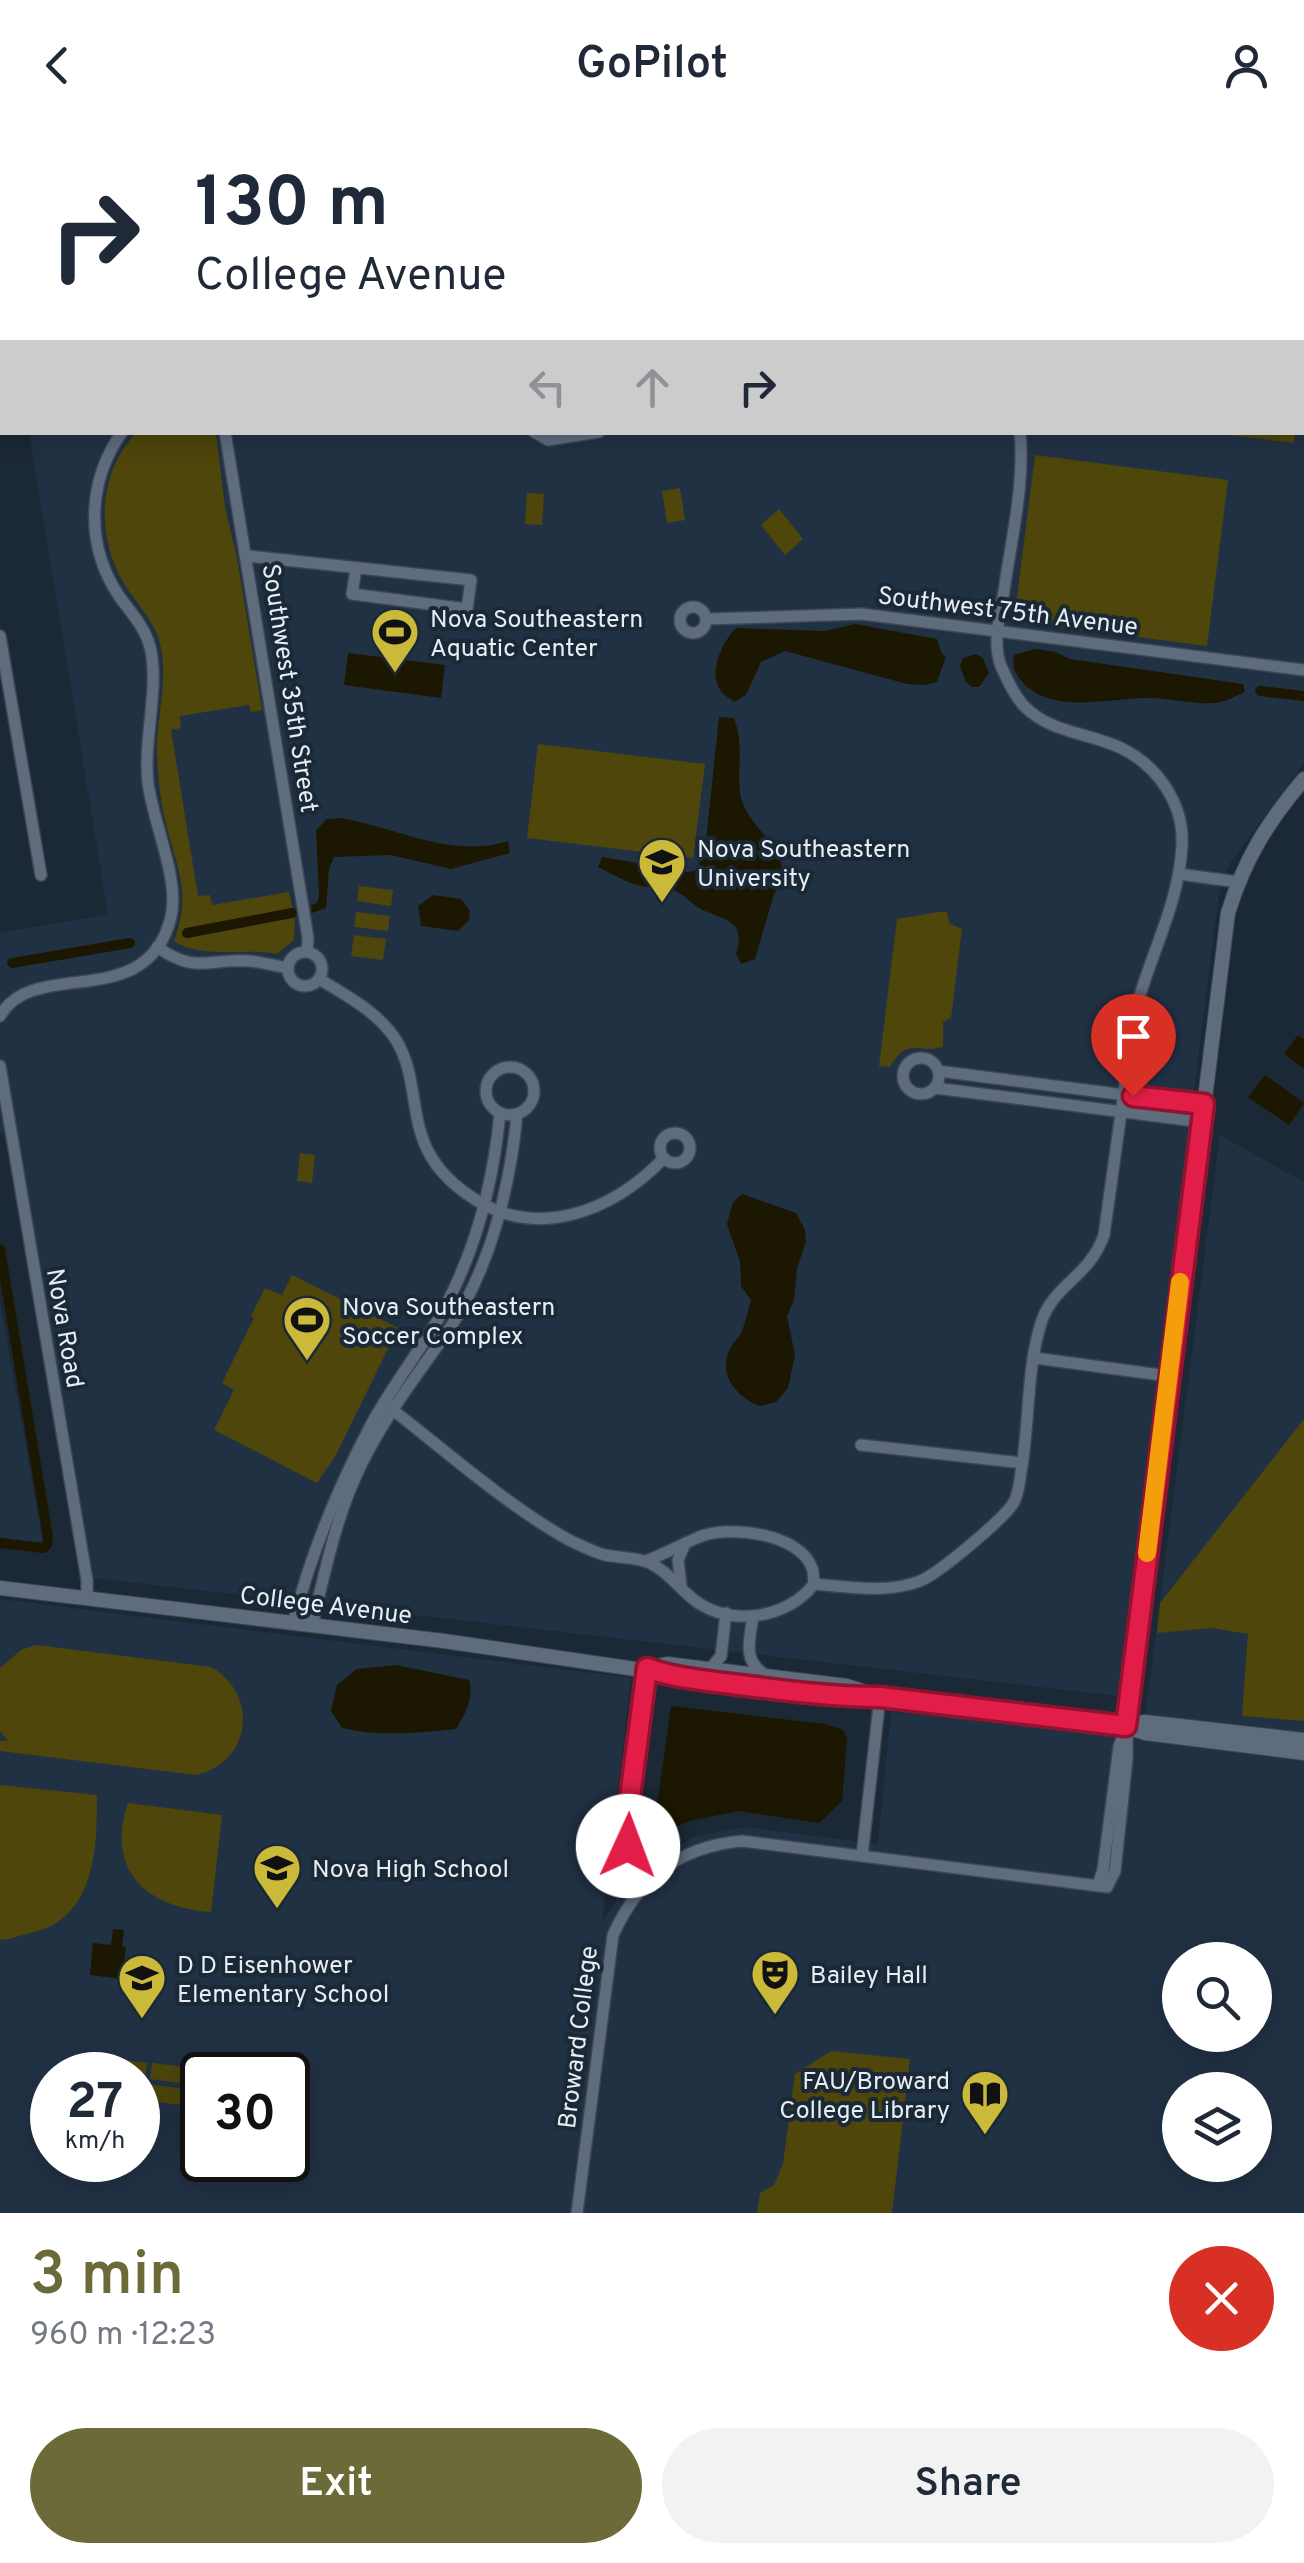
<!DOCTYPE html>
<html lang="en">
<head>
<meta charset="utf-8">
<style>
	body { margin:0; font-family:Overpass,sans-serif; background:#f2f2f3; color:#1f2937; height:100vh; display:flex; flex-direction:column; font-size:38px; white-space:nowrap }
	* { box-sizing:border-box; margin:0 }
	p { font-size:32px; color:#747a83 }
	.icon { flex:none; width:55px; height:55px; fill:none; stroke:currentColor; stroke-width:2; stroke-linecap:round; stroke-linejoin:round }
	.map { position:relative; height:2083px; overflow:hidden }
	.side { display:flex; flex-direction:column; background:#fff; flex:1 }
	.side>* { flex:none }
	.banner { position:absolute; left:0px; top:0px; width:1305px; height:305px; box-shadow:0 5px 25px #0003; background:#fff; color:#1f2937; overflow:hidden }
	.fabs { position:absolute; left:1162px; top:1812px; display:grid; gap:20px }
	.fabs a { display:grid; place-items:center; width:110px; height:110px; border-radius:50%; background:#fff; box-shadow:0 5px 25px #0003; font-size:50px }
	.speed { position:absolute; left:30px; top:1922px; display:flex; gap:20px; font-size:50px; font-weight:700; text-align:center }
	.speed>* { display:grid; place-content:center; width:130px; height:130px; border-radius:50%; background:#fff; box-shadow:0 5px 25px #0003; line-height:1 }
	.speed small { font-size:25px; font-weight:400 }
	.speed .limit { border:5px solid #111; border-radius:15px; background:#fff; color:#111 }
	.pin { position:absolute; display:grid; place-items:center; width:85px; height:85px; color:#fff; margin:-102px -42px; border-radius:50% 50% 50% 0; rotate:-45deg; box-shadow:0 0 10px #0007 }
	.pin .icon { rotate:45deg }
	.me { position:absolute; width:110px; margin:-55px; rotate:2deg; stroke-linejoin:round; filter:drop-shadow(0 0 8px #0008) }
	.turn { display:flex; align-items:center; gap:35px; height:210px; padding:0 30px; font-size:45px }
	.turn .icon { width:130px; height:130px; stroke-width:2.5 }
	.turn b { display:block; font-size:70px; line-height:85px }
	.lanes { display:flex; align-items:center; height:95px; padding:0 30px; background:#0003; justify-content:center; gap:50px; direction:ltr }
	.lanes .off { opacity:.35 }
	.round { display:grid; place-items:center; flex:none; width:105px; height:105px; border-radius:52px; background:#f2f2f3 }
	.summary { display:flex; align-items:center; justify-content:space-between; height:170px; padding:0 30px }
	h1 { font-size:60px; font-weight:600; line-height:75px; color:#6c6a38 }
	.cta { display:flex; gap:20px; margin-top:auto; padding:20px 30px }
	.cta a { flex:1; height:115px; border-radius:60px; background:#6c6a38; color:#fff; font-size:40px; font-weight:600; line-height:115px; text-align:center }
	.cta a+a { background:#f2f2f3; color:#1f2937 }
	header { display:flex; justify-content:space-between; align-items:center; height:130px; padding:0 30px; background:#fff; font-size:45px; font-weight:600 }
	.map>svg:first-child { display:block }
</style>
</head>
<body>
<header><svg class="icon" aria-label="back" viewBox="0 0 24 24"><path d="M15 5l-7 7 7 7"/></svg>GoPilot<svg class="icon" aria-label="person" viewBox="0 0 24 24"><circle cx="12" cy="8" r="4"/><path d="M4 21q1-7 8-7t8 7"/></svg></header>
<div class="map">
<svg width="1304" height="2083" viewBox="0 0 1304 2083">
	<rect width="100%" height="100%" fill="#1b2835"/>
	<!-- built -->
	<g fill="#213144" fill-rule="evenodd">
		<polygon points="0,0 171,2 2,2 0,216"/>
		<polygon points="744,0 1304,0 1304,633 1228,736 1219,764 1117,1566 94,1448 16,1001 0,1003 0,803 108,784 29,303 1302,302 1302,2"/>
		<path d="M 1220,1005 L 1304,1052 L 1304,2083 L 0,2083 L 0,1469 L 631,1548 L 602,1792 L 626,1754 L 692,1707 L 746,1697 L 878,1714 L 891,1582 L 1143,1604 ZM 1180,1830 L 1255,1830 L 1255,1905 L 1180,1905 ZM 52,1945 L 138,1945 L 138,2030 L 52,2030 ZM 202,1945 L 288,1945 L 288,2030 L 202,2030 ZM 1180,1960 L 1255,1960 L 1255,2035 L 1180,2035 Z"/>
		<polygon points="0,1172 43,1413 0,1409"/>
	</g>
	<!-- green -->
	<g fill="#4e460b">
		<polygon points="2,35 2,202 0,202 0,36"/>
		<path d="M 136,303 L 216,303 L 225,377 L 237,428 L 262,580 L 251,582 L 249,575 L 180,586 L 181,598 L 171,600 L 198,766 L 210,765 L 212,775 L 289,762 L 295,789 L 294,810 L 277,824 C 244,817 203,830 174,811 C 192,763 177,739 166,693 C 160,670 158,647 157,624 C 156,587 170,547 159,510 C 152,488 135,472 123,452 C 96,405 98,343 136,303 Z"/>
		<polygon points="1213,303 1295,303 1294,313"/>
		<polygon points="1035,325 1228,350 1207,516 1014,491"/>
		<polygon points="680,358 685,390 667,393 662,361"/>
		<polygon points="527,363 544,364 542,395 525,394"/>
		<polygon points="779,379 803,409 785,425 761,395"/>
		<polygon points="538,614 705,634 693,728 527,708"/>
		<polygon points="359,756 393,760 391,776 357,771"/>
		<polygon points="356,782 390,786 388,801 354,797"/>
		<path d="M 938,782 L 947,782 L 949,793 L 962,799 L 951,888 L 943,892 L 943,917 C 919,924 907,906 890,937 L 879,936 L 897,789 Z"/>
		<polygon points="354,805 386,809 383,830 351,826"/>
		<polygon points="300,1023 315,1025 312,1053 297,1051"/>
		<polygon points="292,1145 398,1198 336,1325 317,1353 214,1300 234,1260 222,1253 254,1188 251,1186 265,1158 282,1165"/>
		<polygon points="1304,1289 1304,1591 1242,1586 1248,1504 1212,1498 1157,1503 1160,1473"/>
		<path d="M 36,1515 L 211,1537 C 259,1564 252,1632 196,1645 L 0,1621 L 0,1611 L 8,1611 L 0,1601 L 0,1538 L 21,1520 Z"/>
		<path d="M 0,1655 L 97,1665 C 97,1706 97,1764 59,1791 C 46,1801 22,1804 6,1810 L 0,1809 Z"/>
		<path d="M 128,1673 L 222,1685 L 211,1782 C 147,1778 105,1740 128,1673 Z"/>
		<polygon points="831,1921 910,1929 892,2083 757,2083 760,2063 774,2055 783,2034 795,1944"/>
		<polygon points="113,1929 147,1933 145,1949 138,1948 138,1945 110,1945"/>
		<polygon points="152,1933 187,1937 185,1954 150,1949"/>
		<polygon points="149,1954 184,1959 182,1975 147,1971"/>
	</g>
	<!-- water -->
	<g fill="#1c1700">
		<path d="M 855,494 L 937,509 L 942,524 L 946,527 L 937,552 L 925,555 L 907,554 L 785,521 L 761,532 L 746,565 L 734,572 C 730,568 724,566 721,561 C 707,543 723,511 736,498 L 825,501 Z"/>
		<path d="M 1035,519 L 1055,522 L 1070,529 L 1243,554 L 1245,562 C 1236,566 1225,572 1215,573 C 1192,575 1168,567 1144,568 C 1105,569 1053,584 1023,553 C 1015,544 1012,537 1014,525 Z"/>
		<polygon points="348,523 445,535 441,568 344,555"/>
		<polygon points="976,524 983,528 989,543 979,557 972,557 966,552 960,536 963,528"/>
		<path d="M 719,587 L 734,588 C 746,620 734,651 743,674 C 754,702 802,731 774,764 L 755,829 L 741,834 L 736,824 C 747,787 722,791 699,778 C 690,773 683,763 673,760 C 663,756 651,758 641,756 C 627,753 612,744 598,737 L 602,727 L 689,742 L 697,740 L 706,711 Z"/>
		<path d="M 340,688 C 396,697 451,729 508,711 L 510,723 L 451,739 L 391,725 L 334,727 L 329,739 L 326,778 L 312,783 L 311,775 L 317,773 L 319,765 L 316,700 L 327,689 Z"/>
		<polygon points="433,765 461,769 470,781 469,790 458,801 421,796 418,776"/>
		<polygon points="1298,905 1304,909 1304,939 1284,924"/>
		<polygon points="1265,945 1304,973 1289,995 1248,967"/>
		<path d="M 742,1064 L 796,1083 L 805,1100 L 806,1111 L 797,1139 L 794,1170 L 787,1186 L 795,1225 L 788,1258 L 776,1272 L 760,1276 C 738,1268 718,1246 729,1221 C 732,1213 739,1208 742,1201 C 746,1191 748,1180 751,1170 L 741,1156 L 740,1132 L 727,1094 L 733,1072 Z"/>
		<path d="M 396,1535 L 469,1550 C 474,1568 466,1583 456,1599 C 417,1603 381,1607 342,1598 L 331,1581 L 337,1555 L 357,1539 Z"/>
		<polygon points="671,1576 825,1594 843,1600 847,1609 842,1671 819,1693 739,1681 689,1691 665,1702 655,1691"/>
		<polygon points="113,1799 124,1800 122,1816 126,1817 122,1849 90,1845 93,1813 111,1815"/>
	</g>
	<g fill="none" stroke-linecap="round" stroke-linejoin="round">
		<!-- canal -->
		<g stroke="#1c1700" stroke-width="10">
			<polyline points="1260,561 1304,566"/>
			<polyline points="187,803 292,783"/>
			<polyline points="12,833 130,813"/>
			<polyline points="0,1119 48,1407 47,1415 43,1418 0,1413"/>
		</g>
		<!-- minor casing -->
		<g stroke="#3c4551" stroke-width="14">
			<g id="minor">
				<polyline points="185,0 185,2"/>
				<polyline points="199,0 200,2"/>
				<polyline points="776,2 777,0"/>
				<polyline points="1302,26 1304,26"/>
				<polyline points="0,249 2,248"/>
				<polyline points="225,302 308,808 307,822"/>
				<polyline points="534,302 548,310 599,302"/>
				<polyline points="248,426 471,450 467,479 352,464 356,439"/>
				<circle cx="693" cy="490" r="13"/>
				<polyline points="706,489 862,484 1304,540"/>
				<polyline points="0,506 41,745"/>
				<polyline points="1179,744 1238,752"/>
				<path d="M 157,817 C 198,845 206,828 249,831 C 262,832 275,836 288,838"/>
				<circle cx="305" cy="839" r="17"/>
				<path d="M 319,849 C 346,865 379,883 396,910 C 417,944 410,984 427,1019 C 436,1038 450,1052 467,1064 C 534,1113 612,1082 664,1028"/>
				<path d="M 0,886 C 34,826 147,885 171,787 C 180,750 153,693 148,653 C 143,609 160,557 150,517 C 145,497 131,483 119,466 C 85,415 87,352 122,302"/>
				<circle cx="921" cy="946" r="18"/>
				<polyline points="0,936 87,1450 87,1468"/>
				<circle cx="510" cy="961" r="24"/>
				<polyline points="938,941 1204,975"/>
				<polyline points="935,958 1202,992"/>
				<circle cx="675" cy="1018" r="15"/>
				<polyline points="1035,1228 1168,1246"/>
				<path d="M 384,1273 C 441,1317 506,1375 569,1410 C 580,1415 593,1422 605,1425 C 619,1428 636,1427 650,1433 C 669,1442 680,1460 697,1472 C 733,1497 788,1488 814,1454 C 813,1449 814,1443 812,1438 C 800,1403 726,1394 697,1408 C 680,1415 664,1424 646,1431"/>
				<polyline points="861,1315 1022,1333"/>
				<path d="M 814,1454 C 848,1457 887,1464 920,1451 C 938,1444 1004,1389 1014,1372 C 1018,1364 1020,1351 1021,1342 C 1030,1293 1026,1238 1042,1190 C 1055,1154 1090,1146 1104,1105 L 1135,883 C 1149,826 1179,776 1182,715 C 1184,674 1158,636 1121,618 C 1090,603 1050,603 1024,576 C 1014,565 1007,550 1001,536 C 992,514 1000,484 1004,461 C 1011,410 1025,355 1020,302"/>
				<polyline points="681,1455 678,1430 684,1416"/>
				<path d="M 753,1486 C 750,1509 742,1530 764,1544"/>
				<path d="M 293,1493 C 311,1424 337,1359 371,1295 C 390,1260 415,1227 436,1193 C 473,1130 493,1056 500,983"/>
				<path d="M 312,1496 C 325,1441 336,1386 361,1335 C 385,1286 417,1245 448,1201 C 490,1139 510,1058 517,984"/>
				<polyline points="647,1539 626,1698 632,1724 652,1749"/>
				<polyline points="710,1539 721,1526 726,1483"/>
				<polyline points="862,1726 880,1567"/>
				<polyline points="1098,1755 1103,1740 1119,1617 1123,1605"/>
				<path d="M 577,2083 L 613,1805 C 639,1748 678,1717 742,1711 L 1107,1757 L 1115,1741 L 1127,1629 L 1127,1597"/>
			</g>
		</g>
		<!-- tertiary casing -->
		<g stroke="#3c4551" stroke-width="16">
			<g id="tertiary">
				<polyline points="0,1458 444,1511 779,1560 880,1567 1114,1597 1145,1592 1304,1610"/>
				<polyline points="648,1538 667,1534 847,1556 868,1563"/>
				<path d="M 1127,1597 L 1228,783 C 1245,728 1267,693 1304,649"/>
				<polyline points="1127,1597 1145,1603 1304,1623"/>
			</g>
		</g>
		<!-- minor -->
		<use href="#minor" stroke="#5e6c7d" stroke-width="11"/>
		<!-- tertiary -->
		<use href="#tertiary" stroke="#5e6c7d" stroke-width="14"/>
	</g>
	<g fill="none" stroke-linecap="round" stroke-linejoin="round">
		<!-- route casing -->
		<g stroke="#92132f" stroke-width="25">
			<path id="route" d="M 628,1716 L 626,1698 L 647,1538 C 674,1548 703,1550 732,1554 C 781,1560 830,1567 880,1567 L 1126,1596 L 1204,974 L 1133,966"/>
		</g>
		<!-- route -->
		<use href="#route" stroke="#e11d48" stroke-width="18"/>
		<!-- slow -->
		<polyline stroke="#f59e0b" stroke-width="18" points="1147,1423 1180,1152"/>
	</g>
	<!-- icons -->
	<defs>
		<g id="stadium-pin" transform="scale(2.5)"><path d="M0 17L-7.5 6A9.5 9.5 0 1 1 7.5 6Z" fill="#cbba39" stroke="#1b2835"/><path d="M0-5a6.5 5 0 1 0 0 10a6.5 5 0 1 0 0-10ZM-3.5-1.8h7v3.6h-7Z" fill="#111"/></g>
		<g id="university-pin" transform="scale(2.5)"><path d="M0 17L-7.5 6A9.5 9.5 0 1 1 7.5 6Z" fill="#cbba39" stroke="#1b2835"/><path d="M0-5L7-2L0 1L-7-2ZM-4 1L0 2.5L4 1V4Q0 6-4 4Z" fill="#111"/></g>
		<g id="school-pin" transform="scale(2.5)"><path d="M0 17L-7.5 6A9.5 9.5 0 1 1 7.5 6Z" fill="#cbba39" stroke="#1b2835"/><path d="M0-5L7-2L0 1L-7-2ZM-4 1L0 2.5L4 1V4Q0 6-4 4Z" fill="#111"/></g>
		<g id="theatre-pin" transform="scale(2.5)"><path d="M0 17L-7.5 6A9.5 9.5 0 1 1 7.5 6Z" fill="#cbba39" stroke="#1b2835"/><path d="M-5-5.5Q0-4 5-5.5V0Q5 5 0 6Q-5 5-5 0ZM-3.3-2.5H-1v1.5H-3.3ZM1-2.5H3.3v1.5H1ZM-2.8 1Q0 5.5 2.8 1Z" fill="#111"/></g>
		<g id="library-pin" transform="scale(2.5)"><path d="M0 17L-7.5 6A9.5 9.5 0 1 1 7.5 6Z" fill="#cbba39" stroke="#1b2835"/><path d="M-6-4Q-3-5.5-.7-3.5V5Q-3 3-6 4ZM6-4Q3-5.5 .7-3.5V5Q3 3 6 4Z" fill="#111"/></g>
	</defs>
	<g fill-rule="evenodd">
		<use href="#stadium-pin" x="395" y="502"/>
		<use href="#university-pin" x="662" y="732"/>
		<use href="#stadium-pin" x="307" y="1190"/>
		<use href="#school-pin" x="277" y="1738"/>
		<use href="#theatre-pin" x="775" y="1844"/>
		<use href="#school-pin" x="142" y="1848"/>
		<use href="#library-pin" x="985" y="1964"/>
	</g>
	<g text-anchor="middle" stroke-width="8" stroke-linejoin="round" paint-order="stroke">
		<!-- street labels -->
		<g font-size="25" fill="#e5edf6" stroke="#1b2835">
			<text transform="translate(1008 480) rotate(7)" y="9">Southwest 75th Avenue</text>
			<text transform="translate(291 558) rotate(81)" y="9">Southwest 35th Street</text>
			<text transform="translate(66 1198) rotate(80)" y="9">Nova Road</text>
			<text transform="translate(326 1474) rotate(7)" y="9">College Avenue</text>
			<text transform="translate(577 1907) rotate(-83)" y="9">Broward College</text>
		</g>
		<!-- poi labels -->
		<g font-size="25" fill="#e5edf6" stroke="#1b2835" text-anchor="start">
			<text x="430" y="497">Nova Southeastern<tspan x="430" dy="29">Aquatic Center</tspan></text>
			<text x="697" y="727">Nova Southeastern<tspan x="697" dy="29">University</tspan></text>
			<text x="342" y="1185">Nova Southeastern<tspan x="342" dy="29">Soccer Complex</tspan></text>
			<text x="312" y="1747">Nova High School</text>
			<text x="177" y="1843">D D Eisenhower<tspan x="177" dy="29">Elementary School</tspan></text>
			<text x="810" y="1853">Bailey Hall</text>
			<text x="950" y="1959" text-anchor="end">FAU/Broward<tspan x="950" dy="29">College Library</tspan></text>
		</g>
	</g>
</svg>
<div class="fabs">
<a><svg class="icon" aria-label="search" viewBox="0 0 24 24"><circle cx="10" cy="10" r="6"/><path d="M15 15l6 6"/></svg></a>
<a><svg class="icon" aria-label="layers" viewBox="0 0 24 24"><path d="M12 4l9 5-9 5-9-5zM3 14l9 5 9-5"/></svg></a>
</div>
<div class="speed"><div>27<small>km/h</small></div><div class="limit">30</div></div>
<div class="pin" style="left:1133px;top:966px;background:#d93025"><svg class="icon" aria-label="arrive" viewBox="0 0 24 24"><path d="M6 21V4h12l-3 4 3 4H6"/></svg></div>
<svg class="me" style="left:628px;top:1716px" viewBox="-20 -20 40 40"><circle r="19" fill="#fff"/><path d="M0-13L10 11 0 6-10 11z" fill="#e11d48"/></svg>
<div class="banner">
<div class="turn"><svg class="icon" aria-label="right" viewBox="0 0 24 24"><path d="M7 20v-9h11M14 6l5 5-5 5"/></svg><div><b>130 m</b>College Avenue</div></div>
<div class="lanes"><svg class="icon off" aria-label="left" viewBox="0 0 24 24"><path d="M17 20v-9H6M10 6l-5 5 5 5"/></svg><svg class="icon off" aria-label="ahead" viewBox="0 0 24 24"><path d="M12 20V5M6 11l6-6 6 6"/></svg><svg class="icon" aria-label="right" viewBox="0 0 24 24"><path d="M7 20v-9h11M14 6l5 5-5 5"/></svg></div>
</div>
</div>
<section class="side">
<div class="summary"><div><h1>3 min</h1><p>960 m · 12:23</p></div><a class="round" style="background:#d93025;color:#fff"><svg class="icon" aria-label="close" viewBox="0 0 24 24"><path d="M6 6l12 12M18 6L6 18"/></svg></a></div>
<div class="cta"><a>Exit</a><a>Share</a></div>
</section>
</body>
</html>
